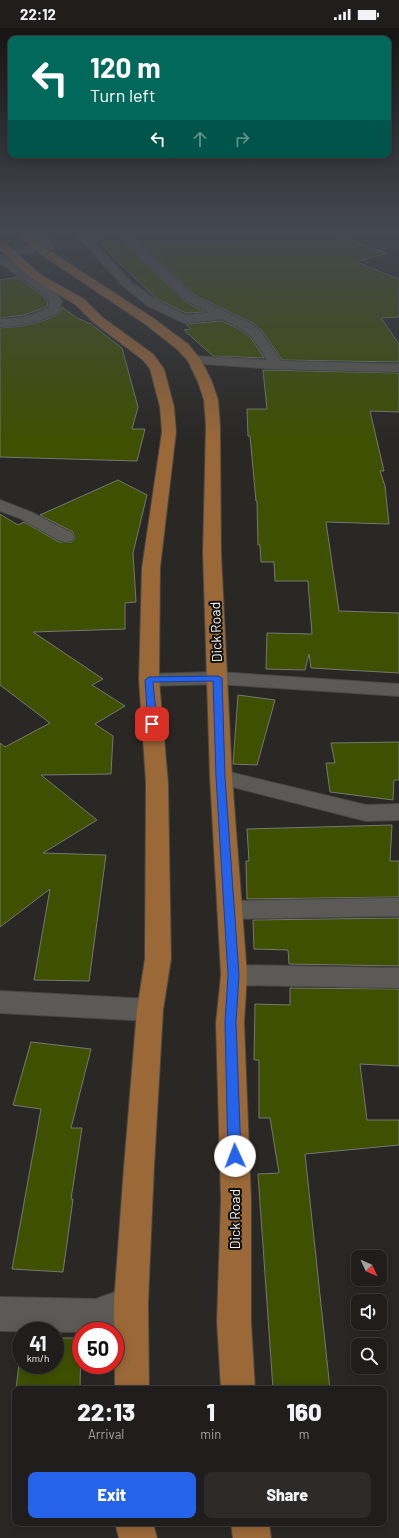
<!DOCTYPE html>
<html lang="en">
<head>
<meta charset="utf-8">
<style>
	body { margin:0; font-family:Barlow,sans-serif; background:#2d2b29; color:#f1f3f6; height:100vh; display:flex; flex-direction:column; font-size:15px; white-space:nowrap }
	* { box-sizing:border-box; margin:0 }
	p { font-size:13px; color:#a2a2a3 }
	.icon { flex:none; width:22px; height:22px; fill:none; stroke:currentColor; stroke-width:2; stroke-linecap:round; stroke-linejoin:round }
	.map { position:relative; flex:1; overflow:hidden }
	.panel { position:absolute; left:12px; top:1358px; width:375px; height:140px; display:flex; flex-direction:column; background:#201e1c; border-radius:8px; box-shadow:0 2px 10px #0003,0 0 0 1px #3d3c3b }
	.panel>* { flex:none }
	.banner { position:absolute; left:8px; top:8px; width:383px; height:122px; border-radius:8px; box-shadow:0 2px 10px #0003,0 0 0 1px #3d3c3b; background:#00695c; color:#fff; overflow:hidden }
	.needle { width:26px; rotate:134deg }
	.tools { position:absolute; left:351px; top:1222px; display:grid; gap:8px }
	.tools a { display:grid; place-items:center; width:36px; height:36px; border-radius:8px; background:#201e1c; box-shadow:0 2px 10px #0003,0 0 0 1px #3d3c3b; font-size:20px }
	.speed { position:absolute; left:12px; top:1294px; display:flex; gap:8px; font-size:20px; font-weight:700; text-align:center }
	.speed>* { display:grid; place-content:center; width:52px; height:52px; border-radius:50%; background:#201e1c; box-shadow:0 2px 10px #0003,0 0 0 1px #3d3c3b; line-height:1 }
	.speed small { font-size:10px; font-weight:400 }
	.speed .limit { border:6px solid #d22; background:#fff; color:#111 }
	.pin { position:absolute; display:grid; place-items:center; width:34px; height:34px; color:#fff; margin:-17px; border-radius:8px; box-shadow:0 2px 6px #0006 }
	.me { position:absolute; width:44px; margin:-22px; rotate:358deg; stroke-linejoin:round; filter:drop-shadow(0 0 3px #0008) }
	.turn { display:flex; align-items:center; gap:14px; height:84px; padding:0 16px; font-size:18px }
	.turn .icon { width:52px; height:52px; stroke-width:2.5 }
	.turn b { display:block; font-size:28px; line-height:34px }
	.lanes { display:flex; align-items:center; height:38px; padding:0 16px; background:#0003; justify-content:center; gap:20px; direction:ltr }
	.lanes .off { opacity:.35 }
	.eta { display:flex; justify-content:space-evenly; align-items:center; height:68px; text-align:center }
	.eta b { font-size:24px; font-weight:800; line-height:28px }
	.primary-button { display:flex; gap:8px; margin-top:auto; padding:8px 16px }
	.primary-button a { flex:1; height:46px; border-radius:8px; background:#2563eb; color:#fff; font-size:16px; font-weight:800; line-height:46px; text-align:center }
	.primary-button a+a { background:#2d2b29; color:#f1f3f6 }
	.status { display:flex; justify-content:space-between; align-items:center; height:28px; padding:0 20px; background:#201e1c; direction:ltr }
	.status svg { height:11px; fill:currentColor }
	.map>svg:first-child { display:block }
</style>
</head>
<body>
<div class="status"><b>22:12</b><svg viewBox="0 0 49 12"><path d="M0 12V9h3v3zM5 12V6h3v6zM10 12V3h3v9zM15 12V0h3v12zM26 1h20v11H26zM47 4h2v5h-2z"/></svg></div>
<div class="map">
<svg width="399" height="1510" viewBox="0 0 399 1510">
	<rect width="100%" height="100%" fill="#2a2825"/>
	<!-- building -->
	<g fill="#3f5000" stroke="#767773">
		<polygon points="90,202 111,202 186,274 205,284 186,285 157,271 113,229"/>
		<polygon points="126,202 323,202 387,225 356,234 399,251 399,289 381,290 399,316 399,334 282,332 262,303 253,295 196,268"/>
		<polygon points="17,249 42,267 48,274 47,279 24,287 0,290 0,252"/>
		<polygon points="62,279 77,290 91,296 122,320 138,379 132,401 145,401 137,433 0,429 0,300 23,298 45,292 59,286"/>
		<polygon points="222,293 243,303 251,310 264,330 213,328 184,302 191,301 186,296"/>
		<polygon points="263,342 399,345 399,384 370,383 384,443 380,443 385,458 389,496 326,494 339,583 399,585 399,645 311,640 309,626 305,642 266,641 267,605 312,606 308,553 275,553 274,534 261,534 260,517 258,517 257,473 256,473 250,408 248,408 247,381 267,381"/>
		<polygon points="118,452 147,467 133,525 136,574 125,575 125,601 33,604 103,651 92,657 125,678 95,696 113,708 111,746 41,747 97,792 43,825 106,827 89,953 34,952 50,861 0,899 0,715 5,719 50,695 0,657 0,486 18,497 24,494 59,514 72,514 75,510 73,504 40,487"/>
		<polygon points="238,667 275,672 257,737 233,736"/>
		<polygon points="399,714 399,752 394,752 393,772 330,764 326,735 335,735 331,715"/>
		<polygon points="392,797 390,833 399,833 399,869 247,871 246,833 249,833 247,801"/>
		<polygon points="399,890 399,938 289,936 288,922 254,921 253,892"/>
		<polygon points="290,960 399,961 399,1038 360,1036 367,1092 399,1092 399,1117 305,1126 330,1361 273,1361 258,1146 279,1145 270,1090 259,1090 259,1032 254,1032 255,976 290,977"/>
		<polygon points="31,1014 91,1021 71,1100 82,1100 71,1171 73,1171 63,1244 12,1241 41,1081 13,1077"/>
		<polygon points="55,1310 81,1310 80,1361 16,1361 21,1320 21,1337 55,1337"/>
	</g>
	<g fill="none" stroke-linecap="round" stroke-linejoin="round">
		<!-- minor casing -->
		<g stroke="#484744" stroke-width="2">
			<g id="minor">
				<polygon points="32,202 42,202 54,219 53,221 9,229 5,228 4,226 5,224 42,217"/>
				<polygon points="72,202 83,202 131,254 156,272 186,287 210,285 187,273 112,202 123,202 195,269 252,296 261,304 281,333 399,336 399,344 277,341 189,335 187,332 189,329 194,328 267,332 252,309 244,302 222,291 184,295 148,278 123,258"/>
				<path d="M 0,227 L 4,228 C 22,240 49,255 62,273 L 58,285 C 40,294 21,298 0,299 L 0,291 C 17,291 33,288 48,280 L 50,274 L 43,266 L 0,235 Z"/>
				<polygon points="0,472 31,484 72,505 74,509 72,513 66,514 60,513 19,490 0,483"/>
				<polygon points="218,644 399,656 399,668 218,656 149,658 142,656 139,652 142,648 149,646"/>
				<polygon points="221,742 366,777 399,776 399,792 366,793 213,754 210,749 213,744"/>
				<polygon points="399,870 399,888 229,891 220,889 217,882 220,875 229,873"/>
				<polygon points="234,937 399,940 399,960 234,957 225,954 221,947 225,940"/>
				<polygon points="0,963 150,971 159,974 163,982 159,990 150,993 0,985"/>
				<polygon points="131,1258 143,1263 148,1275 143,1287 100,1303 81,1303 81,1304 0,1303 0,1269 96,1271"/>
			</g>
		</g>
		<!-- major casing -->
		<g stroke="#484744" stroke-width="2">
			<g id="major">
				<polygon points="15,202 26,202 44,219 153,290 188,316 201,332 212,354 218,372 220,397 221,525 232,749 247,947 244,995 251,1172 251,1294 255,1361 221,1361 217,1294 221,1172 216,995 221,947 210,749 203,525 206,397 204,372 198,354 188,333 178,322 145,296 36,223"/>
				<polygon points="0,213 4,214 41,247 84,271 102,289 153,326 164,341 174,379 176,404 160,540 159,652 168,755 171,931 163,982 154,1139 148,1275 149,1361 115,1361 114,1275 124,1139 137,982 145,931 146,755 139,652 142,540 162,404 160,379 150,341 143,332 94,295 76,277 33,251 0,222"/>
				<polygon points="115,1495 153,1495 157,1510 119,1510"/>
				<polygon points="231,1495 269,1495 271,1510 233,1510"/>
			</g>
		</g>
		<!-- minor -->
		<use href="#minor" fill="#5c5a56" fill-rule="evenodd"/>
		<!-- major -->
		<use href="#major" fill="#9b6838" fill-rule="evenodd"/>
	</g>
	<!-- sky -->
	<linearGradient id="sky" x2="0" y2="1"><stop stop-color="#171614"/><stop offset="0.49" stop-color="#444851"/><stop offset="1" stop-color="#444851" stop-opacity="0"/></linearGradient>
	<rect width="399" height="414" fill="url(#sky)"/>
	<!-- route -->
	<polygon fill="#2563eb" stroke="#184099" points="218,648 222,650 225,749 239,947 236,994 241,1128 239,1131 235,1133 230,1131 228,1128 225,994 228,947 216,749 213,653 153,654 157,696 152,699 148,696 145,652 149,649"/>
	<g text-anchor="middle" stroke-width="4" stroke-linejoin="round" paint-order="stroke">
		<!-- street labels -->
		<g font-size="14" fill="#f3f2ef" stroke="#12110f">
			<text transform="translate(216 604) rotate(-92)" y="5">Dick Road</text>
			<text transform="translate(235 1191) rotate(-90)" y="5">Dick Road</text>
		</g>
	</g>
</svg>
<div class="tools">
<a><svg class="needle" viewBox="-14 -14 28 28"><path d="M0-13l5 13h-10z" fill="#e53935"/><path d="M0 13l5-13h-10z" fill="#a2a2a3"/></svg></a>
<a><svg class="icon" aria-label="sound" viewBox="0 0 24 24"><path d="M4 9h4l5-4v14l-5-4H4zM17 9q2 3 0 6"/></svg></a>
<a><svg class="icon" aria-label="search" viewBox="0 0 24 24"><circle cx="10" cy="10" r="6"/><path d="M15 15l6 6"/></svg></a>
</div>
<div class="speed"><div>41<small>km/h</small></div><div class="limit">50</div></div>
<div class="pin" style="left:152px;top:696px;background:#d93025"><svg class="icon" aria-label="arrive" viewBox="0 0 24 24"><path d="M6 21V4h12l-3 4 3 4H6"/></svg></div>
<svg class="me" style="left:235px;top:1128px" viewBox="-20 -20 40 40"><circle r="19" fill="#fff"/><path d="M0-13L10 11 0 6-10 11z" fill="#2563eb"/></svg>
<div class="banner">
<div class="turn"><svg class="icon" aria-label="left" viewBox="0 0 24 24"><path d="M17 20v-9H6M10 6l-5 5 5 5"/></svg><div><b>120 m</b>Turn left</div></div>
<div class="lanes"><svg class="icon" aria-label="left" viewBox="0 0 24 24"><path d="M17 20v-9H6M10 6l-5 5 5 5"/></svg><svg class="icon off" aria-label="ahead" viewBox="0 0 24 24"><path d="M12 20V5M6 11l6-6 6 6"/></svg><svg class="icon off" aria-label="right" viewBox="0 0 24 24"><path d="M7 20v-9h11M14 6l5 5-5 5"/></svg></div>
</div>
<section class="panel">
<div class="eta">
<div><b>22:13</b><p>Arrival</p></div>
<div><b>1</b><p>min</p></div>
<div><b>160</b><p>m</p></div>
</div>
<div class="primary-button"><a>Exit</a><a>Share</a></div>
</section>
</div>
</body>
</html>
